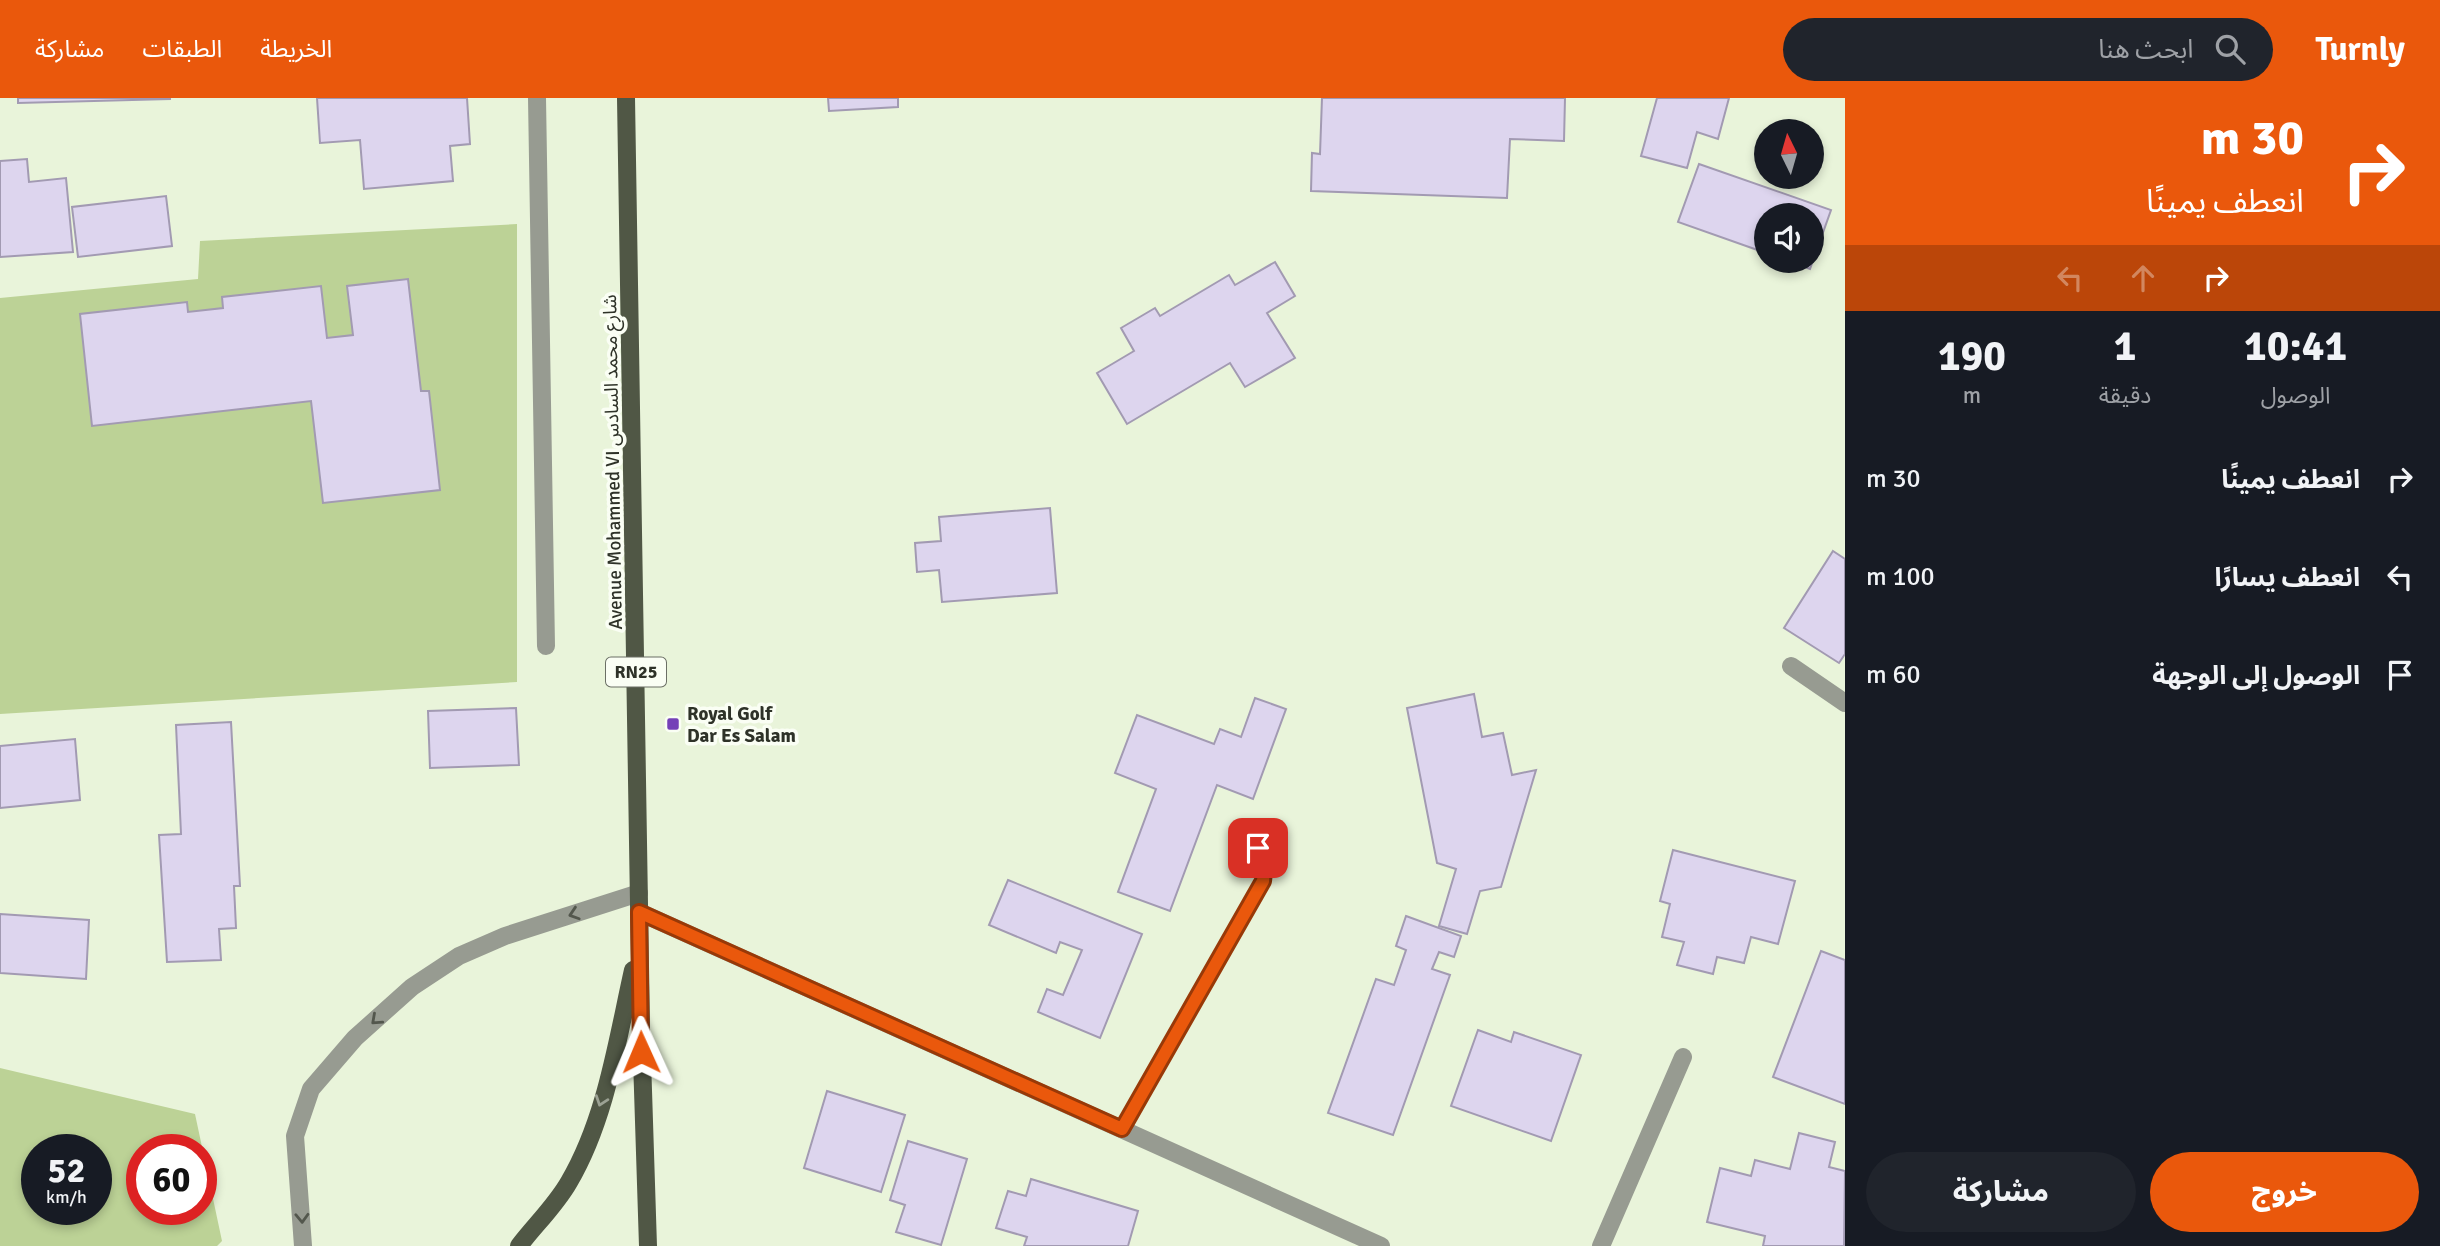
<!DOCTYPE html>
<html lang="ar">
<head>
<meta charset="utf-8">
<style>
	body { margin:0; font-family:Signika,"Noto Sans Arabic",sans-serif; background:#20242c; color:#f1f3f6; direction:rtl; height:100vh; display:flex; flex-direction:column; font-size:26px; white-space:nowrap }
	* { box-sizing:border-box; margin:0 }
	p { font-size:23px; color:#9ea1a6 }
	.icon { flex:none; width:38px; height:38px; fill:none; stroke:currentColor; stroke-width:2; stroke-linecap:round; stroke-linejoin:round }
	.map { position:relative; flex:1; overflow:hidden; direction:ltr }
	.drawer { display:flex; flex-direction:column; background:#171b24; width:595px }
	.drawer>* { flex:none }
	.guide { background:#ea580c; color:#fff; overflow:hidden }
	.needle { width:46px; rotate:355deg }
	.controls { position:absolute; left:1754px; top:21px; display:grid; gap:14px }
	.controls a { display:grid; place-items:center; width:70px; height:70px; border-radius:50%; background:#171b24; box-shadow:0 4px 10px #0003; font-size:35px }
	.speed { position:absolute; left:21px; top:1036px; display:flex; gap:14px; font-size:35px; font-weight:700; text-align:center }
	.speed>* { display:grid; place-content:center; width:91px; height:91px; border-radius:50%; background:#171b24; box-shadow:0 4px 10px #0003; line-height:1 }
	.speed small { font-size:18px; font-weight:400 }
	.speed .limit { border:10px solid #d22; background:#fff; color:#111 }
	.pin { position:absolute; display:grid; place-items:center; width:60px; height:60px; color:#fff; margin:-30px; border-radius:14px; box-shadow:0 4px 10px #0006 }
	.me { position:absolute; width:77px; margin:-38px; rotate:359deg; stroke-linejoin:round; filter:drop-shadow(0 0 5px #0008) }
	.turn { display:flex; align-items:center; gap:24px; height:147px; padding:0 21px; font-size:32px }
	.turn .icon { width:91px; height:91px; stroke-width:2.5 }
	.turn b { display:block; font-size:49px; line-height:60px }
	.lanes { display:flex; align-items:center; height:66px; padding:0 21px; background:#0003; justify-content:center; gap:35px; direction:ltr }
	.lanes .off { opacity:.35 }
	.eta { display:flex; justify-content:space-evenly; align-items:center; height:119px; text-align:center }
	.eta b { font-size:42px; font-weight:800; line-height:49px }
	.cta { display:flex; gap:14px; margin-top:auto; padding:14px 21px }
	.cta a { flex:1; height:80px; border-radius:42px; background:#ea580c; color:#fff; font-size:28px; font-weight:800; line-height:80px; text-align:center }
	.cta a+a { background:#20242c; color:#f1f3f6 }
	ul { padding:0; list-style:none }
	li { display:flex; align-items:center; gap:21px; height:98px; padding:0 21px }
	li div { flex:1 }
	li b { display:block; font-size:26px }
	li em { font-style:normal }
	header { display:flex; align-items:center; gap:42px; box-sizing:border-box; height:98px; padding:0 35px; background:#ea580c; color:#fff }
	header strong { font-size:33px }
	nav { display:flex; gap:38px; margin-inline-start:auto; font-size:24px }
	.search { width:490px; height:63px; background:#20242c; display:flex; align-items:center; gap:18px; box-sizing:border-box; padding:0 24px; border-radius:38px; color:#9ea1a6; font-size:26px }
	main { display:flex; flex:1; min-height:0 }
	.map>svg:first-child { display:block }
</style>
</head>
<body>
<header>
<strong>Turnly</strong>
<div class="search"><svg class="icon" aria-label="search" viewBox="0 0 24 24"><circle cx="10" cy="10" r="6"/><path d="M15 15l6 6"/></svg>ابحث هنا</div>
<nav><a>الخريطة</a><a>الطبقات</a><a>مشاركة</a></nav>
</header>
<main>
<section class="drawer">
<div class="guide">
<div class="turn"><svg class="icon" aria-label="right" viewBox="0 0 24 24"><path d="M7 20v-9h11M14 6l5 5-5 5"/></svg><div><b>30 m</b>انعطف يمينًا</div></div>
<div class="lanes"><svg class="icon off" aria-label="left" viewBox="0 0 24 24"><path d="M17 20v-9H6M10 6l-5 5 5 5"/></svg><svg class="icon off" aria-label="ahead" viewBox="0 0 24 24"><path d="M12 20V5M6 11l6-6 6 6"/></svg><svg class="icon" aria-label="right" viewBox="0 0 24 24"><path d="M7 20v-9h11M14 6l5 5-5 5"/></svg></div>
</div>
<div class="eta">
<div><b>10:41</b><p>الوصول</p></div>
<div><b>1</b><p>دقيقة</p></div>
<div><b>190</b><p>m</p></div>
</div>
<ul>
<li><svg class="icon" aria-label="right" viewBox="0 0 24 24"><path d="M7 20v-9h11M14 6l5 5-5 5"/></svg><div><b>انعطف يمينًا</b></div><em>30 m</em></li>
<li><svg class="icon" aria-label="left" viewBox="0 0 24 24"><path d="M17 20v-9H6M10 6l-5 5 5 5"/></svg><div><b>انعطف يسارًا</b></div><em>100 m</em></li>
<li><svg class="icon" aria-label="arrive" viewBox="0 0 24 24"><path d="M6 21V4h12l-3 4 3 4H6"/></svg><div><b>الوصول إلى الوجهة</b></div><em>60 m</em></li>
</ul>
<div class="cta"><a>خروج</a><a>مشاركة</a></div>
</section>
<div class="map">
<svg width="1845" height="1148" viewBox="0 0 1845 1148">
	<rect width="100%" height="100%" fill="#e9f4da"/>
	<!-- green -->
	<g fill="#bcd296" fill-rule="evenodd">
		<polygon points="517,126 517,584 0,616 0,200 198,181 200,143"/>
		<path d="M 0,970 L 195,1016 L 222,1143 L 217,1148 L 0,1148 ZM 37,1052 L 96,1052 L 96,1111 L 37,1111 ZM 142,1052 L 201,1052 L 201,1111 L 142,1111 Z"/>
	</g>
	<!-- building -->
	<g fill="#ddd5ee" stroke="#a29ab2" stroke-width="2">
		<polygon points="18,0 170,0 170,1 18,5"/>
		<polygon points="317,0 467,0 470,46 450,48 453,83 364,91 360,42 320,45"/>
		<polygon points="828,0 898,0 898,9 829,13"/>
		<polygon points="1322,0 1565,0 1564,43 1510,41 1507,100 1311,93 1312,55 1320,56"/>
		<polygon points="1657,0 1729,0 1718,41 1697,34 1687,70 1641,58"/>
		<polygon points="27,61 29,84 66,80 73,154 0,159 0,63"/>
		<polygon points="1699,66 1831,112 1810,171 1788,163 1811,163 1811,117 1766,117 1766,155 1678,124"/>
		<polygon points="166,98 172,148 78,159 72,109"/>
		<polygon points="1275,164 1295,198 1267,215 1295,260 1245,289 1230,265 1127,326 1097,275 1134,253 1121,230 1155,210 1160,218 1229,177 1235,187"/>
		<polygon points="408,181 421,293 429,293 440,392 323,405 311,303 92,328 80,216 187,204 188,214 223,210 222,199 321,188 327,240 353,237 347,188"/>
		<polygon points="1050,410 1057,495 942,504 939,472 917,474 915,445 941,443 939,419"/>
		<polygon points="1833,453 1845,461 1845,556 1839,565 1784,530"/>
		<polygon points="1474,596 1482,639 1503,635 1512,677 1536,672 1501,789 1480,793 1467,836 1439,828 1456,771 1437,765 1407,610"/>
		<polygon points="1255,600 1286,611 1253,701 1217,687 1170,813 1118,794 1156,691 1115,675 1137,617 1214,646 1220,631 1241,639"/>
		<polygon points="516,610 519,667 430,670 428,613"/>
		<polygon points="231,624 240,788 234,788 236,830 219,831 221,862 167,864 159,737 181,736 176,627"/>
		<polygon points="75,641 80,702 0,710 0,648"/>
		<polygon points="1673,752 1795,783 1778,846 1751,839 1744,865 1717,859 1713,876 1677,867 1684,844 1662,839 1670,806 1660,803"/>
		<polygon points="1008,782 1142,836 1100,940 1038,914 1047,891 1063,897 1082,852 1060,844 1056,855 989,827"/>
		<polygon points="0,816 89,822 86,881 0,875"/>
		<polygon points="1406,818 1461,838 1454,859 1439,854 1432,871 1450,877 1393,1037 1328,1015 1376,881 1394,887 1406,852 1396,848"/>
		<polygon points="1821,853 1845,862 1845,1006 1773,979"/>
		<polygon points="1478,932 1511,944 1514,934 1581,957 1551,1043 1451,1008"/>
		<polygon points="827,993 905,1017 881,1094 804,1070"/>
		<polygon points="1799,1035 1835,1044 1829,1069 1845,1073 1844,1148 1763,1148 1765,1138 1707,1124 1720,1070 1751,1078 1755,1062 1790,1071"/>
		<polygon points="908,1043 967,1061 941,1147 896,1134 905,1107 890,1102"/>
		<polygon points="1031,1081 1138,1113 1128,1148 1024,1148 1027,1139 996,1130 1008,1093 1026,1098"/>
	</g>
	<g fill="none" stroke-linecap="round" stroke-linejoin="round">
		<!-- lane -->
		<polyline stroke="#979b91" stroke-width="14" points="1122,1031 1263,783 1262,757 1247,743"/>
		<!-- street -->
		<g stroke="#979b91" stroke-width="18">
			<polyline points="537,0 546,548"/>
			<polyline points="1791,568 1845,605"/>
			<polyline points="639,814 1381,1148"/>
			<polyline points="303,1148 295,1038 311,991 355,940 412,889 459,858 505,838 639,795"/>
			<polyline points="1601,1148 1683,959"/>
		</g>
		<!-- primary -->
		<g stroke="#505745" stroke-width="18">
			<polyline points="626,0 641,930 648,1148"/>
			<path d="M 519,1148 C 535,1127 556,1107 569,1084 C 606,1021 617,943 633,872"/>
		</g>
	</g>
	<!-- one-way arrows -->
	<defs><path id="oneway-chevron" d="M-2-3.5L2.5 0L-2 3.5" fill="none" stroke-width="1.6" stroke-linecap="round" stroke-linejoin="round" transform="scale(1.75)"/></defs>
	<g stroke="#53574d">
		<use href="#oneway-chevron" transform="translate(574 816) rotate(162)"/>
		<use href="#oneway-chevron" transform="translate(376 922) rotate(138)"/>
		<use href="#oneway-chevron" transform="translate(302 1120) rotate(88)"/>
	</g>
	<use stroke="#9ca294" href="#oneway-chevron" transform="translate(601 1003) rotate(109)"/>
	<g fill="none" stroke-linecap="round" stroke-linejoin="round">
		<!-- route casing -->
		<g stroke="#983908" stroke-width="18">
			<polyline id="route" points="641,954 639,814 1122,1031 1263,783 1265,765 1258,750"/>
		</g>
		<!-- route -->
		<use href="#route" stroke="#ea580c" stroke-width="12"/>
	</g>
	<!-- markers -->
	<rect fill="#7440b7" stroke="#fafef4" stroke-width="2.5" x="666" y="619" width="14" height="14" rx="3.5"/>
	<g text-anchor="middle" stroke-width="7" stroke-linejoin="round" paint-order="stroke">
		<!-- shield labels -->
		<rect fill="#fafef4" stroke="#6b6f65" stroke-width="2" x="606" y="559.5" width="60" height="29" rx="5"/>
		<g font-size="18" font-weight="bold" fill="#2e3228">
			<text x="636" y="580">RN25</text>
		</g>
		<!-- street labels -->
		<g font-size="19" fill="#2e3228" stroke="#fafef4">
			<text transform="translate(612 364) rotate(-91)" y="7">Avenue Mohammed VI شارع محمد السادس</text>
		</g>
		<!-- poi labels -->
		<g font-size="19" font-weight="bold" fill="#2e3228" stroke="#fafef4" text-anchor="start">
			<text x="687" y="622">Royal Golf<tspan x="687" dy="22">Dar Es Salam</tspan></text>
		</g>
	</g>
</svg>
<div class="controls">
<a><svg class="needle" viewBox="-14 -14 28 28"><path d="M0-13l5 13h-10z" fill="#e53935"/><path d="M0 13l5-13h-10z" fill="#9ea1a6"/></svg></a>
<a><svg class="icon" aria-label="sound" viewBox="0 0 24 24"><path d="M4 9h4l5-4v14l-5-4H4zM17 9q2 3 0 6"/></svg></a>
</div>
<div class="speed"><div>52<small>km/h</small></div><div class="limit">60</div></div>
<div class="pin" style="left:1258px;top:750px;background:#d93025"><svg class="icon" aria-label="arrive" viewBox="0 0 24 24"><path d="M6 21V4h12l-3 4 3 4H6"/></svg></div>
<svg class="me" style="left:641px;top:954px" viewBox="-20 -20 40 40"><path d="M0-17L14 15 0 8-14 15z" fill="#ea580c" stroke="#fff" stroke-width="4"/></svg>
</div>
</main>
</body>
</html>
